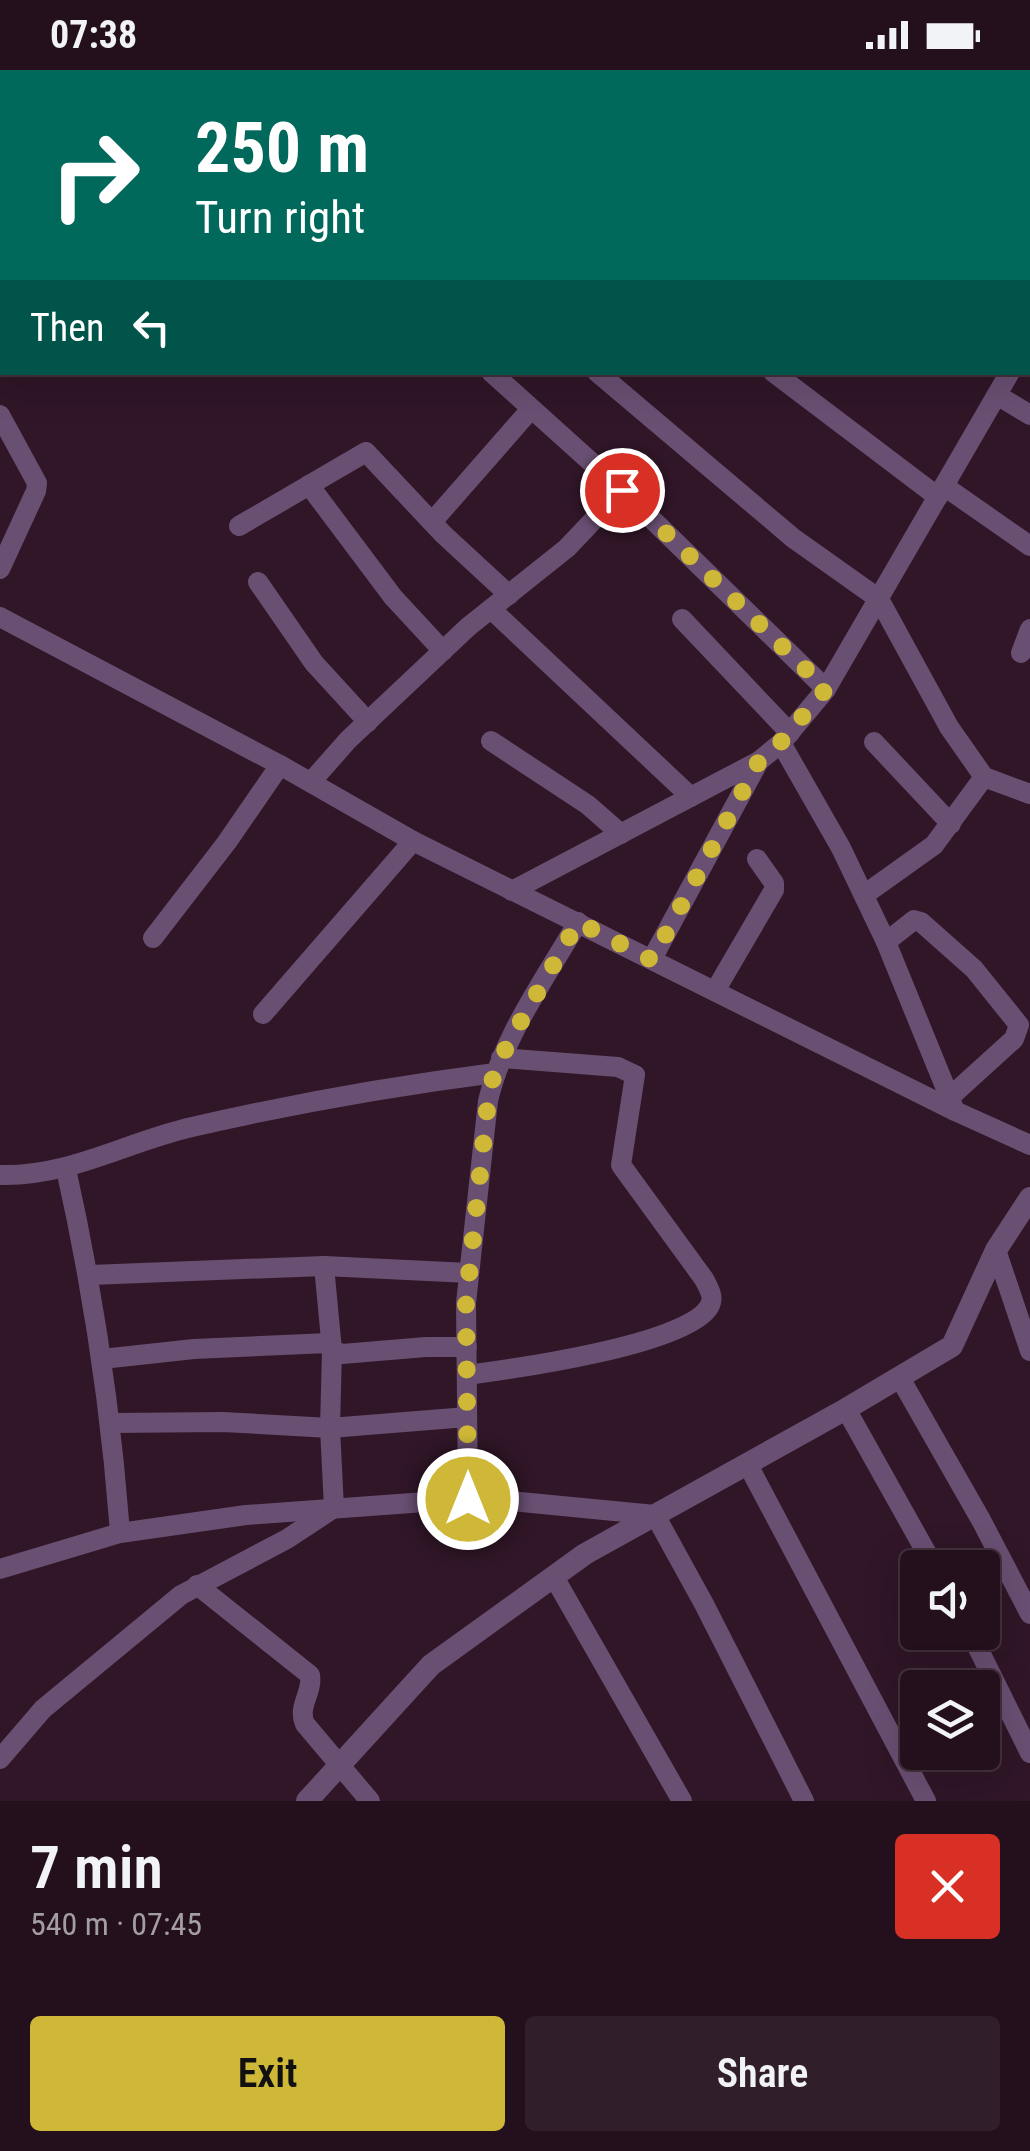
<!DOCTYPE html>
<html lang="en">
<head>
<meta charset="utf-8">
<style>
	body { margin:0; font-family:"Roboto Condensed",sans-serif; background:#301e2a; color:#f1f3f6; height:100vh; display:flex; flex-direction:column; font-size:38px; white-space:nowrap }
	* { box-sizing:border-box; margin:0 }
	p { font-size:32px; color:#a39da4 }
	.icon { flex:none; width:55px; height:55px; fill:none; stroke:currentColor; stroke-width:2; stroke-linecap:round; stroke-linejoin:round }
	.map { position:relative; height:1731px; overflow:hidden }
	.drawer { display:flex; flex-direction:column; background:#24101d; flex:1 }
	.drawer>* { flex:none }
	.top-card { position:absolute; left:0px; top:0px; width:1030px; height:305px; box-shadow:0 10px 40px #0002,0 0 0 2px #41303b; background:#00695c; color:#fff; overflow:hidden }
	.buttons { position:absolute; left:900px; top:1480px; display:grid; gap:20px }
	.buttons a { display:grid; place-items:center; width:100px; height:100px; border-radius:10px; background:#24101d; box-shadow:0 10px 40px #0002,0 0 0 2px #41303b; font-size:50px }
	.pin { position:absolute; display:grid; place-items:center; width:85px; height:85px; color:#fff; margin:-42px; border:5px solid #fff; border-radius:50%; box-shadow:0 2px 10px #0007 }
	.me { position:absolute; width:110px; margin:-55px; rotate:0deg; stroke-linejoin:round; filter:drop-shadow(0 0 8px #0008) }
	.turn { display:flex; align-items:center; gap:35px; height:210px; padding:0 30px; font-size:45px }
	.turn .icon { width:130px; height:130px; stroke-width:2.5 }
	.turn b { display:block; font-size:70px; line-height:85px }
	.then { display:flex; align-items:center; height:95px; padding:0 30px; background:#0003; gap:20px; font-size:38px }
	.round { display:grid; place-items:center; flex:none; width:105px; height:105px; border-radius:10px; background:#301e2a }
	.overview { display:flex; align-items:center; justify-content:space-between; height:170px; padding:0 30px }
	h1 { font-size:60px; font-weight:600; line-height:75px }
	.cta { display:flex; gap:20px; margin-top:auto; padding:20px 30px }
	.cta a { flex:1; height:115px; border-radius:10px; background:#cfb837; color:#111; font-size:40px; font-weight:600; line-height:115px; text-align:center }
	.cta a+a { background:#301e2a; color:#f1f3f6 }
	.status { display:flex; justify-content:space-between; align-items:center; height:70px; padding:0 50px; background:#24101d; direction:ltr }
	.status svg { height:28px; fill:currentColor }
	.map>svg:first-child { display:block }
</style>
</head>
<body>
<div class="status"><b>07:38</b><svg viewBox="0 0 49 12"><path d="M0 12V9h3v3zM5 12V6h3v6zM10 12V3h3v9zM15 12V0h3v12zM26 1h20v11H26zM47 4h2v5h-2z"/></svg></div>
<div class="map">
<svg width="1030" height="1731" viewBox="0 0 1030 1731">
	<rect width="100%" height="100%" fill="#301627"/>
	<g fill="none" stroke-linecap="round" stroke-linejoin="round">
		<!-- minor -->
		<g stroke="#694f72" stroke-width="20">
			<polyline points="51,2 54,0"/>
			<polyline points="340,2 341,0"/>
			<polyline points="461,2 463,0"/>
			<polyline points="0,33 2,32"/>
			<polyline points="0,59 2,63"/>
			<polyline points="1028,73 1030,75"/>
			<polyline points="2,194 2,207"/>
			<polyline points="0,267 2,264"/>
			<polyline points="1028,272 1030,268"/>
			<polyline points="491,302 622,420 826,619"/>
			<polyline points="597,302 793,468 879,529 949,657 984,707 1030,724"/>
			<polyline points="773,302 938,427"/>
			<polyline points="997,325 1030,345"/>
			<polyline points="0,345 37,413 36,421 0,499"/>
			<polyline points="309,415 393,527 443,581"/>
			<polyline points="944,416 1030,476"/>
			<polyline points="432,452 531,339"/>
			<polyline points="239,456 366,382 443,464 509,525"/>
			<polyline points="258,512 314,593 368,652"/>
			<polyline points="491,539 691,727"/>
			<polyline points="0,547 280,695 413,771 955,1041 1030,1075"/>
			<polyline points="682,549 790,663"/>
			<polyline points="1021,583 1030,559"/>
			<polyline points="491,671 588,735 621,764"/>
			<polyline points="874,672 951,754"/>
			<polyline points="781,673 841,778 886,872 955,1041"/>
			<polyline points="311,712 348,670 468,557 567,478 622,420"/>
			<polyline points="512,821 759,691 781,673 826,619 1010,302"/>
			<polyline points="864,825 934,775 984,707"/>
			<polyline points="153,868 227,772 280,695"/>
			<polyline points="886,872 914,850 921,852 974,899 1019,955 1014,969 950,1027"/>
			<polyline points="652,889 759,691"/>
			<polyline points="715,921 774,820 774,813 757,789"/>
			<polyline points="263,944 413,771"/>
			<path d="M 66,1099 C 93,1220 111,1340 120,1463"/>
			<path d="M 0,1105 C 69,1107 126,1072 192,1057 C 292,1034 393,1016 495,1003"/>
			<polyline points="996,1180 1030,1281"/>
			<polyline points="324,1196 332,1280 342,1284 426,1277 467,1277"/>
			<polyline points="90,1205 324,1196 469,1203"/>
			<polyline points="102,1289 194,1279 329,1273"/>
			<path d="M 467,1305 C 513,1299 686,1275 709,1237 C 715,1227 709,1219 704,1209 L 621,1095 L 635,1005 L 618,997 L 501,988"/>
			<polyline points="900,1308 981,1450 1030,1544"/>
			<polyline points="846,1339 935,1498"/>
			<polyline points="111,1353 223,1352 330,1358 467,1347"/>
			<polyline points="747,1393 926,1731"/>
			<path d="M 468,1429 L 466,1233 L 488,1031 C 503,966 545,909 578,852"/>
			<polyline points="0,1499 120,1463 246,1445 480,1428 655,1445 704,1534 804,1731"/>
			<polyline points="554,1507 682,1731"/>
			<path d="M 197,1515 L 310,1605 C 313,1623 297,1636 305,1654 L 370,1731"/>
			<polyline points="970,1562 1030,1683"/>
			<polyline points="0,1689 43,1639 181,1525 287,1469 334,1438 330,1358 332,1280"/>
		</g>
		<!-- tertiary -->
		<polyline stroke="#694f72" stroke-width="22" points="307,1731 431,1595 585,1484 846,1339 952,1276 996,1180 1030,1128"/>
	</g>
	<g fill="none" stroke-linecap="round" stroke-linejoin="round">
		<!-- route -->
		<polyline stroke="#cfb837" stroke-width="18" stroke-dasharray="0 32.4" points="468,1429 466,1233 488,1031 494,1003 508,974 578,852 652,890 759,691 780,673 826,619 622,420"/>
	</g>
</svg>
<div class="buttons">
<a><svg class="icon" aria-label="sound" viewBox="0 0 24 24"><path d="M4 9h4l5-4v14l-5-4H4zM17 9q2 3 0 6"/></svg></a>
<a><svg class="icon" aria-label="layers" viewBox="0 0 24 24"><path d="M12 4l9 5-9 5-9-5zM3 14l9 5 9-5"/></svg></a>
</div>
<div class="pin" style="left:622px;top:420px;background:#d93025"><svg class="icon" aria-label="arrive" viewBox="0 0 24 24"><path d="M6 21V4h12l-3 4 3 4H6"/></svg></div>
<svg class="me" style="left:468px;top:1429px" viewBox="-20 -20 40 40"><circle r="17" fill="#cfb837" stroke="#fff" stroke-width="3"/><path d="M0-11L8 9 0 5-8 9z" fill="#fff"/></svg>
<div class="top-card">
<div class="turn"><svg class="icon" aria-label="right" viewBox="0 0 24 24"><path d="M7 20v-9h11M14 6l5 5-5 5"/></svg><div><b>250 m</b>Turn right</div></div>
<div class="then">Then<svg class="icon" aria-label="left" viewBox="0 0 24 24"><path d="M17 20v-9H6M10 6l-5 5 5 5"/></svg></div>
</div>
</div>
<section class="drawer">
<div class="overview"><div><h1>7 min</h1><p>540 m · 07:45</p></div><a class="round" style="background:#d93025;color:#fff"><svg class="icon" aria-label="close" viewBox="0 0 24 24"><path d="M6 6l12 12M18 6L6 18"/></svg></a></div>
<div class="cta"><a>Exit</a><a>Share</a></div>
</section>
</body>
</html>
